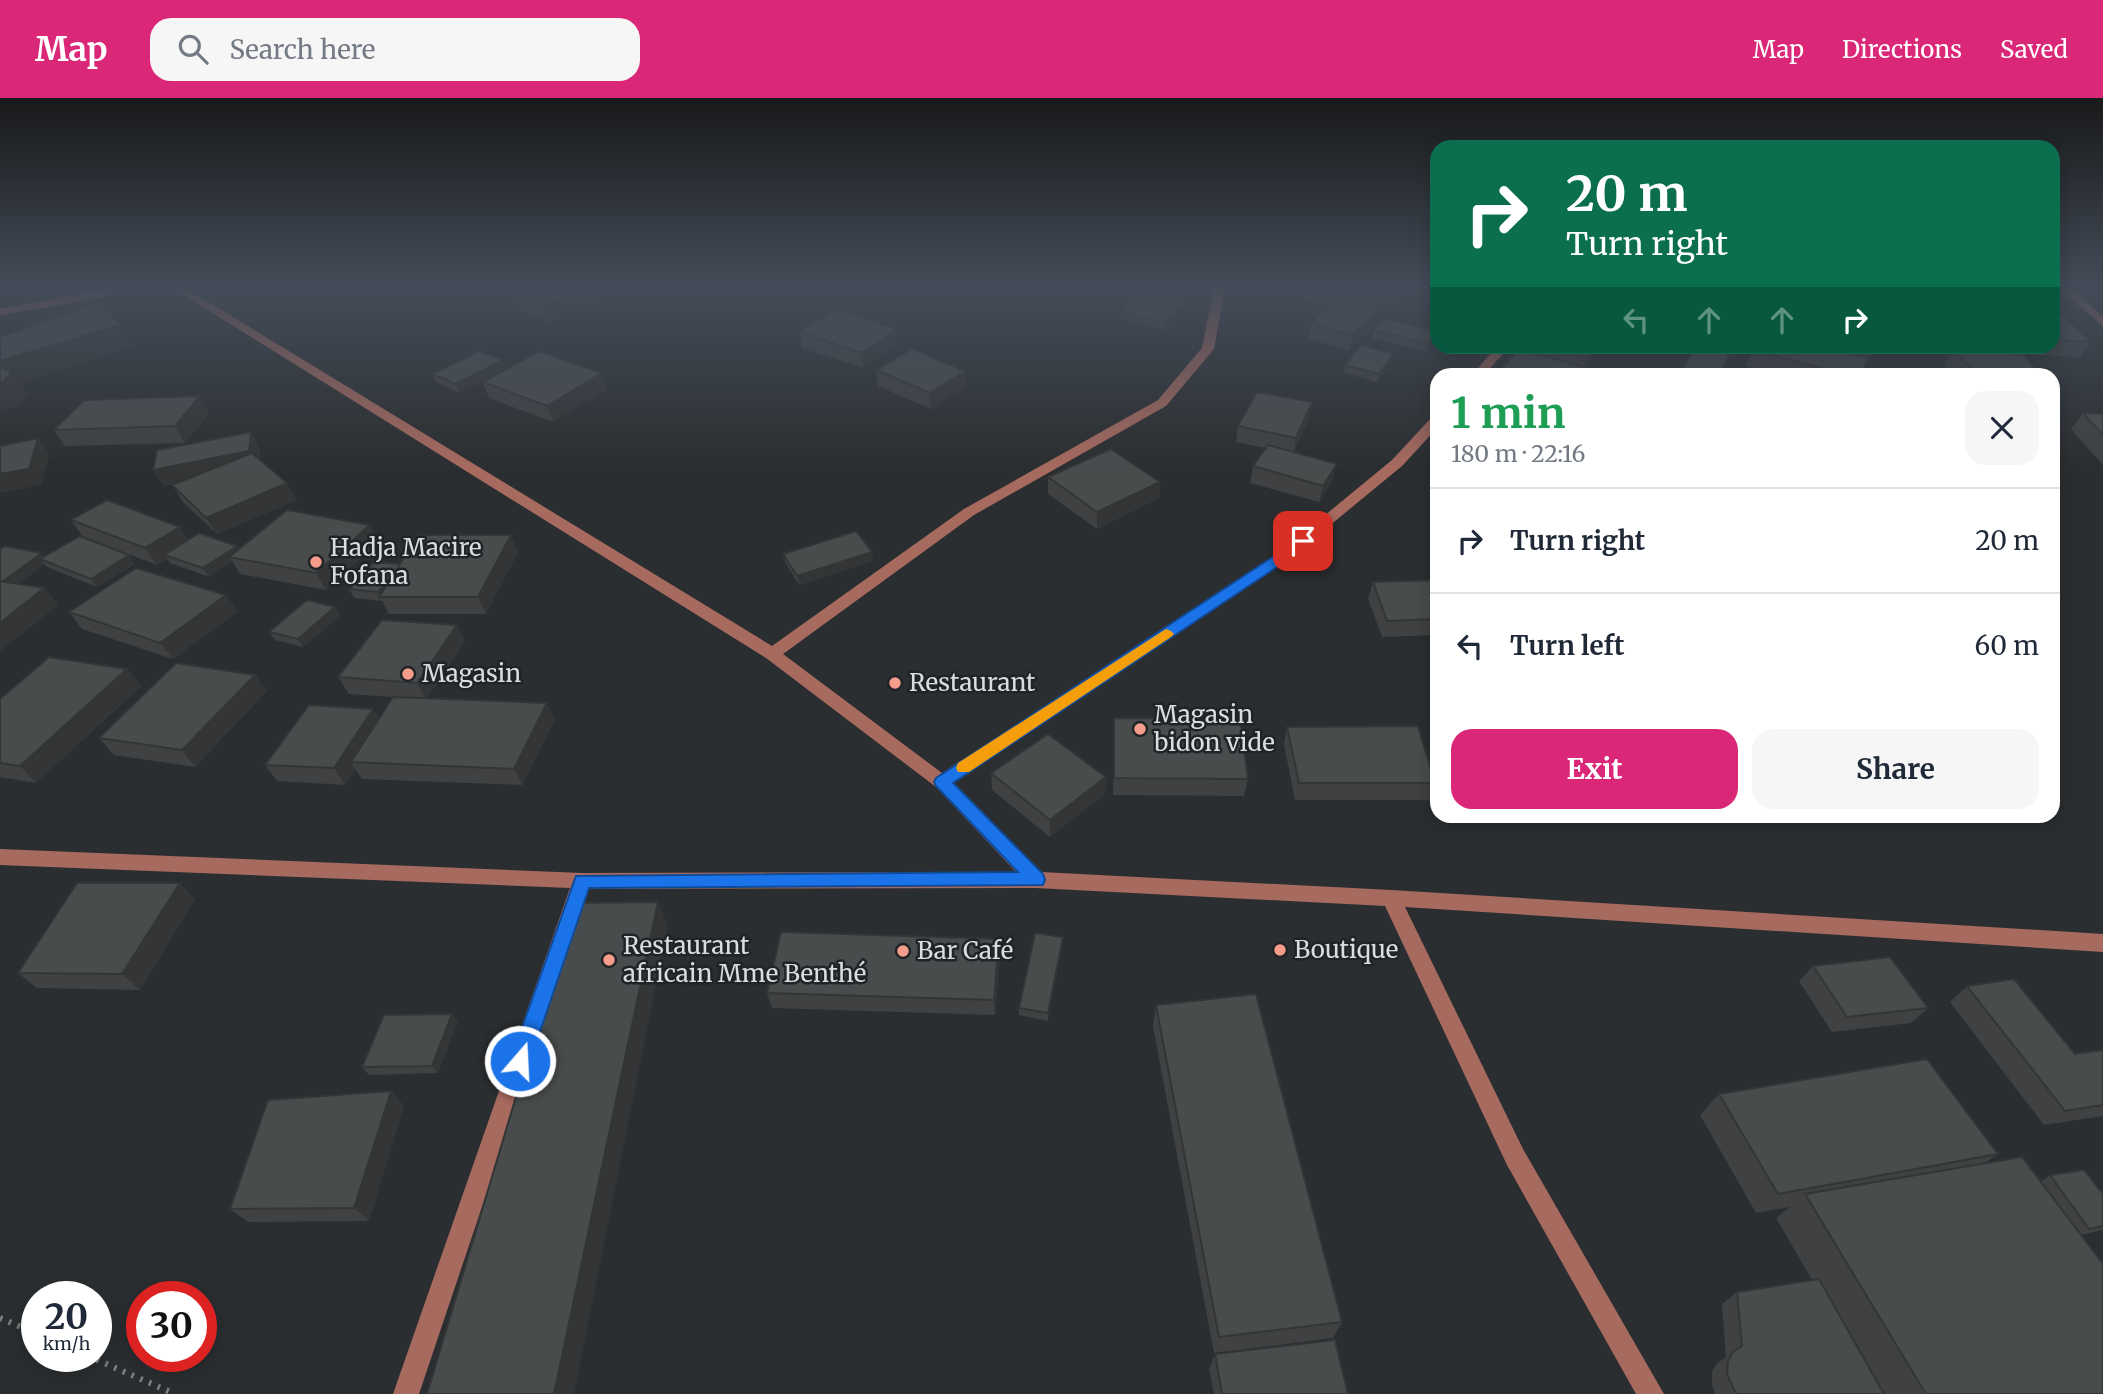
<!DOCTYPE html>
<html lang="en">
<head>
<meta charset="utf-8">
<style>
	body { margin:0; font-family:Merriweather,serif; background:#f6f6f7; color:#1f2937; height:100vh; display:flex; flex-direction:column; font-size:26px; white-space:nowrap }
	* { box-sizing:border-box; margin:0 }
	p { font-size:23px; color:#747a83 }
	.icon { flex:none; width:38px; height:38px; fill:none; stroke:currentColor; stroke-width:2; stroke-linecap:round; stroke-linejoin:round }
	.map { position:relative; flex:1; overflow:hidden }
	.sheet { position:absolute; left:1430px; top:270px; width:630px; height:455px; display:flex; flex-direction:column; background:#fff; border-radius:21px; box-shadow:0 4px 18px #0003 }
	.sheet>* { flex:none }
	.guide { position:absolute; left:1430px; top:42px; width:630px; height:214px; border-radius:21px; box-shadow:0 4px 18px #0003; background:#0b6e4f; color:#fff; overflow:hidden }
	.speed { position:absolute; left:21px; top:1183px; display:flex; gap:14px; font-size:35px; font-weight:700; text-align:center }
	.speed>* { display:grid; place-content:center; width:91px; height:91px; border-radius:50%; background:#fff; box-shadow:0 4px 18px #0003; line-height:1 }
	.speed small { font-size:18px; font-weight:400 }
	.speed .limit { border:10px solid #d22; background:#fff; color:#111 }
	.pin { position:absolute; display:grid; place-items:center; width:60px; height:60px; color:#fff; margin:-30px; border-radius:14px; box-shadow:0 4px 10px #0006 }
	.me { position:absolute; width:77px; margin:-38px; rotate:19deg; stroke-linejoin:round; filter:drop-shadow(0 0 5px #0008) }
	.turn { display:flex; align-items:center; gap:24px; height:147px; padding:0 21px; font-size:32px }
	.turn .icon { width:91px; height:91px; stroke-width:2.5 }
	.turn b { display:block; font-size:49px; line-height:60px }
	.lanes { display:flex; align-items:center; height:66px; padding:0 21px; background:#0003; justify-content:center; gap:35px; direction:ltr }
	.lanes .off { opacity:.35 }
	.round { display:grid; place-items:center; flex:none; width:74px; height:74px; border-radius:21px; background:#f6f6f7 }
	.headline { display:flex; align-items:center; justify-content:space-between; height:119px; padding:0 21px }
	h1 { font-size:42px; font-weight:700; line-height:52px; color:#1e9e55 }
	.cta { display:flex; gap:14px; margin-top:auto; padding:14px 21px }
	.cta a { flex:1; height:80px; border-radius:21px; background:#db2777; color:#fff; font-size:28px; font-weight:700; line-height:80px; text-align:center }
	.cta a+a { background:#f6f6f7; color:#1f2937 }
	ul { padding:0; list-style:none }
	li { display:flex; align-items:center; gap:21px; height:105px; padding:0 21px; border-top:2px solid #e0e1e3 }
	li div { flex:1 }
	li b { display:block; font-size:26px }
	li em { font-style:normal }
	header { display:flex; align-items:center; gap:42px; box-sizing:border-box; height:98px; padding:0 35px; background:#db2777; color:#fff }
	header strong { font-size:33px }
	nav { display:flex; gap:38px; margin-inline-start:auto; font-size:24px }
	.search { width:490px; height:63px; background:#f6f6f7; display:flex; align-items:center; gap:18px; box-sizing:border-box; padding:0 24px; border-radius:21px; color:#747a83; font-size:26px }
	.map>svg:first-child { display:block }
</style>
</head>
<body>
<header>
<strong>Map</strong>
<div class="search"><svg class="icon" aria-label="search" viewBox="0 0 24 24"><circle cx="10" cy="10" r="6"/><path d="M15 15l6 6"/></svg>Search here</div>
<nav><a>Map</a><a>Directions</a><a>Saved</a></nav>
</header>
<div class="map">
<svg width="2103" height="1296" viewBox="0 0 2103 1296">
	<rect width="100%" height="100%" fill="#2b2e30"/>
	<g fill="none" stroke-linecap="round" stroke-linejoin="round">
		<!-- path -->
		<g stroke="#7d8081" stroke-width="6" stroke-dasharray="2.5 7" stroke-linecap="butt">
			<polyline points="0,1220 37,1236"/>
			<polyline points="88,1258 175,1296"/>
		</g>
		<!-- minor -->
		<g fill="#a76a5f" fill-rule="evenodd">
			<polygon points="116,189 135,189 94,201 0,217 0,211"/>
			<polygon points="171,189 184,189 772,548 964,411 1158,302 1202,250 1214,189 1225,189 1214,251 1166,308 974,417 783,556 942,675 1279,455 1392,362 1432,319 1437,318 1437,330 1402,368 1289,461 954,685 1041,774 1391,792 2103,836 2103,854 1405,809 1523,1051 1664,1296 1636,1296 1507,1067 1385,808 1036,790 589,791 419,1296 393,1296 570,790 0,767 0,751 582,775 1016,774 936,689 766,560"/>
			<polygon points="2058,189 2070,189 2103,219 2103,228"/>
			<polygon points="1497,248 1510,248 1485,276 1473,276"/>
		</g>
	</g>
	<!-- wall -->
	<g fill="#3f4142">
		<polygon points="625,189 548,224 518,210 512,195"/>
		<polygon points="1279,189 1338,189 1337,192 1321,205 1279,192"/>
		<polygon points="1347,189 1418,189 1412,194 1405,192 1403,198 1376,219 1374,228 1349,253 1308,240 1311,225 1339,202 1341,194"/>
		<polygon points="1184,204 1183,211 1163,232 1121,221 1121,213"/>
		<polygon points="2053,216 2091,244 2080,259 2023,256 2040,276 1953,276 1944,267 1953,251 2009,255 2003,248 2053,248"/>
		<polygon points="897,231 898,246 863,270 802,250 800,234"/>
		<polygon points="1374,232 1436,241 1426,254 1372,240"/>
		<polygon points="1526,248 1597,248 1585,269 1592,271 1590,276 1498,276 1525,252"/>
		<polygon points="1755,248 1874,248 1867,261 1861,276 1777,276 1745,268"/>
		<polygon points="1393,256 1391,264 1377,284 1344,275 1345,267"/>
		<polygon points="503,262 506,270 459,295 436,284 432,276"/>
		<polygon points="876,272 966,288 931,311 878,288"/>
		<polygon points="483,284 607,291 553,324 489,300"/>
		<polygon points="1312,304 1309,320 1294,354 1333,382 1319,404 1250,385 1253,368 1266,350 1236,344 1238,328"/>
		<polygon points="210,314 185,345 65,348 54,332"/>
		<polygon points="2083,315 2103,316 2103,367 2071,331"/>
		<polygon points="251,334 260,350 259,361 297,402 217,436 183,404 172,387 175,386 164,388 153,372"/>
		<polygon points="1048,379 1160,384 1159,400 1097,431 1048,396"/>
		<polygon points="71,422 189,441 239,451 379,444 326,492 240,476 232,463 209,479 170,465 167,461 157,467 83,439"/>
		<polygon points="511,437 518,454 486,516 389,516 382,503 354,500 349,491 400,466"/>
		<polygon points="5,448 44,458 135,466 97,489 47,469 44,466 18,486 44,490 58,507 0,553"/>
		<polygon points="783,456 873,463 799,487 785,464"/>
		<polygon points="1437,482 1437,537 1382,539 1368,501 1373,484"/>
		<polygon points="226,497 237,514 173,561 82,531 69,514"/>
		<polygon points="335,509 340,518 303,549 275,542 269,534"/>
		<polygon points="457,527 465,544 427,600 555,621 522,687 362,681 355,671 345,687 277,683 265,667 379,620 392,599 349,596 338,579"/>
		<polygon points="127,571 141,588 36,685 0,679 0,601"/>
		<polygon points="255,577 267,593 195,669 114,657 99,640"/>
		<polygon points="1114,620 1248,681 1244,698 1113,697"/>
		<polygon points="1287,629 1435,685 1429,702 1295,702 1284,646"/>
		<polygon points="991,675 1106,679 1105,696 1050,739 992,692"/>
		<polygon points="195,801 140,892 37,890 18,875"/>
		<polygon points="1063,839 1062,847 1048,923 1019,917 1019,910"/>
		<polygon points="999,841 1000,857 995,917 772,910 767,895"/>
		<polygon points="1813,868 1928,910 1911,925 1832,934 1799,883"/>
		<polygon points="1967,888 2075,956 2103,952 2103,1018 2044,1027 1950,904"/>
		<polygon points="1156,907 1342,1224 1333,1240 1214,1255 1153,928"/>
		<polygon points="458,923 438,975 369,977 362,969"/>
		<polygon points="391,993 404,1008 369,1123 248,1124 230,1111"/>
		<polygon points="1719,996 1998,1056 1985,1065 2041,1084 2050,1077 2103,1096 2103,1132 2081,1137 2103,1296 1715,1296 1712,1287 1712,1274 1717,1265 1726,1259 1722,1206 1737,1194 1812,1182 1776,1120 1790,1109 1756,1115 1700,1017"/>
		<polygon points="1215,1256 1348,1296 1214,1296 1209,1271"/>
	</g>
	<!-- shaded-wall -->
	<g fill="#333536">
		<polygon points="586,189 625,189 548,224 542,209"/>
		<polygon points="1333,189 1338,189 1337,192 1321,205 1323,198"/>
		<polygon points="1399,189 1405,189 1403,198 1376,219 1374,228 1349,253 1352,237 1376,215 1378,206"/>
		<polygon points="1184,204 1183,211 1163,232 1163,224"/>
		<polygon points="120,227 134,249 20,285 28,296 21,306 0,315 0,263"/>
		<polygon points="897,231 898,246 863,270 861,255"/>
		<polygon points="1437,235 1436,241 1426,254 1428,246"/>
		<polygon points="1594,248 1597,248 1595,252 1581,276 1587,260"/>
		<polygon points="1393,256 1391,264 1377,284 1379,276"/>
		<polygon points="503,262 506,270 459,295 456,286"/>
		<polygon points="965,273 966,288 931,311 930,295"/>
		<polygon points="602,275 607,291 553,324 547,308"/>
		<polygon points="200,298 210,314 185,345 175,328"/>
		<polygon points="1312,304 1309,320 1293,356 1296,340"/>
		<polygon points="251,334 260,350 259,369 164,388 153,372"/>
		<polygon points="38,340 50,357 41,387 0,395 0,376"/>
		<polygon points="1337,366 1333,382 1319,404 1323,388"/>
		<polygon points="1160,384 1159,400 1097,431 1097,414"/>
		<polygon points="287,385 297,402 217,436 206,420"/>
		<polygon points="370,427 379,444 326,492 316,475"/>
		<polygon points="180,429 191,445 164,457 167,461 157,467 145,450"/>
		<polygon points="511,437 518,454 486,516 478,499"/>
		<polygon points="237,448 243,456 229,459 232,463 209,479 203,470"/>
		<polygon points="872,454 873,463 799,487 797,478"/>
		<polygon points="42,455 48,464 40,461 44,466 7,494 0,486"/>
		<polygon points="129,457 135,466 97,489 91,481"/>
		<polygon points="402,466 381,499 378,494"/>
		<polygon points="44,490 58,507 0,553 0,525"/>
		<polygon points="226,497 237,514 173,561 160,545"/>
		<polygon points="335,509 340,518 303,549 298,541"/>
		<polygon points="457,527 465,544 426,602 417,585"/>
		<polygon points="127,571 141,588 36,685 20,668"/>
		<polygon points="255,577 267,593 195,669 182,652"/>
		<polygon points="547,605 555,621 522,687 514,671"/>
		<polygon points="373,611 384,627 351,664 355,671 345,687 334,670"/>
		<polygon points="1106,679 1105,696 1050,739 1050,722"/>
		<polygon points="180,785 195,801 140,892 122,876"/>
		<polygon points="658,804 668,827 574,1296 554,1296"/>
		<polygon points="1063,839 1062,847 1048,923 1048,915"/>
		<polygon points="999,841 1000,857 995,917 994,902"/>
		<polygon points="452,916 458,923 438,975 432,968"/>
		<polygon points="391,993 404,1008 369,1123 354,1110"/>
	</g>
	<!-- building -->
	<g fill="#494c4d" stroke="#333536" stroke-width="2">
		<polygon points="525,189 586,189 542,209 512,195"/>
		<polygon points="1295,189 1333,189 1323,198"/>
		<polygon points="1347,189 1399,189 1378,206 1341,194"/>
		<polygon points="1142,193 1184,204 1163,224 1121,213"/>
		<polygon points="1337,201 1378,213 1352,237 1311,225"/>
		<polygon points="100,203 120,227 0,263 0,239"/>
		<polygon points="836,211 897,231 861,255 800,234"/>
		<polygon points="2053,216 2063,217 2091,244 2053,242"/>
		<polygon points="1384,220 1437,233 1437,235 1428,246 1374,232"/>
		<polygon points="1361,247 1393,256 1379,276 1345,267"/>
		<polygon points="1543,248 1594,248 1587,260"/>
		<polygon points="1697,248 1730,256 1723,270 1733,272 1731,276 1679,276"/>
		<polygon points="1755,248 1824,248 1868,260 1861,276 1844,276 1753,252"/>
		<polygon points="912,251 965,273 930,295 876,272"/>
		<polygon points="1518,251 1592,271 1589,276 1498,276"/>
		<polygon points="1953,251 2023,256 2040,276 1977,276"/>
		<polygon points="479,253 503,262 456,286 432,276"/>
		<polygon points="539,253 602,275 547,308 483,284"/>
		<polygon points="0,269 12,274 4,283 0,285"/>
		<polygon points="1257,294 1312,304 1296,340 1238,328"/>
		<polygon points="200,298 175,328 54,332 84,302"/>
		<polygon points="2083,315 2103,316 2103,337"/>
		<polygon points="251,334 249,353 153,372 157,352"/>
		<polygon points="38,340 29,371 0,376 0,348"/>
		<polygon points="1268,347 1337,366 1323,388 1253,368"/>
		<polygon points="1111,351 1160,384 1097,414 1048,379"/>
		<polygon points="252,355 287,385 206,420 172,387"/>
		<polygon points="107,402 180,429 145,450 71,422"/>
		<polygon points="287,412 370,427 316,475 229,459"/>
		<polygon points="856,433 872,454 797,478 783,456"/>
		<polygon points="199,435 237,448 203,470 164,457"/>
		<polygon points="418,437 511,437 478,499 379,499"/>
		<polygon points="80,438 129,457 91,481 40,461"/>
		<polygon points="5,448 42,455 2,484 0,483 0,451"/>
		<polygon points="374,464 400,466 394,476 378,494 349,491"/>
		<polygon points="136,470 226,497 160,545 69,514"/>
		<polygon points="1437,482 1437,521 1387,523 1373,484"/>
		<polygon points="0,483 44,490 0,525"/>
		<polygon points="307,502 335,509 298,541 269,534"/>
		<polygon points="382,522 457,527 417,585 338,579"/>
		<polygon points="49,559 127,571 20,668 0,665 0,601"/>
		<polygon points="176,565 255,577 182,652 99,640"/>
		<polygon points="393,599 547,605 514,671 351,664"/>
		<polygon points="309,607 373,611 334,670 265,667"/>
		<polygon points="1114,620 1240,621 1248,681 1114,680"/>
		<polygon points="1418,628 1435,685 1299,685 1287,629"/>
		<polygon points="1048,636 1106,679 1050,722 991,675"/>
		<polygon points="77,785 180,785 122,876 18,875"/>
		<polygon points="658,804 554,1296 427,1296 574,805"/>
		<polygon points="781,834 999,841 994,902 767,895"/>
		<polygon points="1035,835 1063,839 1048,915 1019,910"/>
		<polygon points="1890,859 1928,910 1847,919 1813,868"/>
		<polygon points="2014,881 2075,956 2103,952 2103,1007 2065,1013 1967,888"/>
		<polygon points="1256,896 1342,1224 1219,1239 1156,907"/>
		<polygon points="452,916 432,968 362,969 384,917"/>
		<polygon points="1927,961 1998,1056 1778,1096 1719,996"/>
		<polygon points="391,993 354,1110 230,1111 268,1002"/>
		<polygon points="2022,1059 2103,1166 2103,1296 1926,1296 1805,1096"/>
		<polygon points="2084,1072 2103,1096 2103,1128 2089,1131 2050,1077"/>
		<polygon points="1819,1181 1884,1296 1737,1296 1733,1290 1727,1276 1728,1263 1733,1254 1742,1248 1737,1194"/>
		<polygon points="1335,1242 1348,1296 1222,1296 1215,1256"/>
	</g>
	<!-- sky -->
	<linearGradient id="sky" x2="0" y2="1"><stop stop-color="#18191a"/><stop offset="0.51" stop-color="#444c59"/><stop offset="1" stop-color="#444c59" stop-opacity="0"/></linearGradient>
	<rect width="2103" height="371" fill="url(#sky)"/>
	<!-- route -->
	<polygon fill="#1a73e8" stroke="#114b97" stroke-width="2" points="1303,439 1309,443 1289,461 953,685 1043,776 1045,782 1043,787 589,790 530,963 528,969 520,972 513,969 510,963 576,778 1018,774 936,688 934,684 936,680"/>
	<!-- slow -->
	<polygon fill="#f59e0b" points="1166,531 1171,533 1174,536 1171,539 969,674 958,674 956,670 958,665"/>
	<!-- markers -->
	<g fill="#f49d8c" stroke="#212426" stroke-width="2.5">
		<circle cx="316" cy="464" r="7"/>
		<circle cx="408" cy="576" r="7"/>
		<circle cx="895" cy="585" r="7"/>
		<circle cx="1140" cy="631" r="7"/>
		<circle cx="1280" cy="852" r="7"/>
		<circle cx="903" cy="853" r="7"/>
		<circle cx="609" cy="862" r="7"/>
	</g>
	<g text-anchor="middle" stroke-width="5" stroke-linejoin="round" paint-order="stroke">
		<!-- poi labels -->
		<g font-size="24" fill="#dadcdd" stroke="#212426" text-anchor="start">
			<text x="330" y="458">Hadja Macire<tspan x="330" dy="28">Fofana</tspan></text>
			<text x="422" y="584">Magasin</text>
			<text x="909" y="593">Restaurant</text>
			<text x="1154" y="625">Magasin<tspan x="1154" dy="28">bidon vide</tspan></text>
			<text x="623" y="856">Restaurant<tspan x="623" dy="28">africain Mme Benthé</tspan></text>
			<text x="1294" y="860">Boutique</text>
			<text x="917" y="861">Bar Café</text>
		</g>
	</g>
</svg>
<div class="speed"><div>20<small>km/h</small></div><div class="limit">30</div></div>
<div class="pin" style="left:1303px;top:443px;background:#d93025"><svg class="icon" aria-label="arrive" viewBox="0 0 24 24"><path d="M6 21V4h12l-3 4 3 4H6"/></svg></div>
<svg class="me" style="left:520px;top:963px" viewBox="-20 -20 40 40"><circle r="17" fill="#1a73e8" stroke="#fff" stroke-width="3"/><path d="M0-11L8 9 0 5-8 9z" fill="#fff"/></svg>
<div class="guide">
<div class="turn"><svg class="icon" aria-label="right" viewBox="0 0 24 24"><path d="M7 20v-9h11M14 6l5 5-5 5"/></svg><div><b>20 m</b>Turn right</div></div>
<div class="lanes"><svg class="icon off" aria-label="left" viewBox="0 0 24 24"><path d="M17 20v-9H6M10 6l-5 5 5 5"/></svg><svg class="icon off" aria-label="ahead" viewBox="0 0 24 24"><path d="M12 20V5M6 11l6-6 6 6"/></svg><svg class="icon off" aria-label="ahead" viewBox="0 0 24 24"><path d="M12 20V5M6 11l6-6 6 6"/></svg><svg class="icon" aria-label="right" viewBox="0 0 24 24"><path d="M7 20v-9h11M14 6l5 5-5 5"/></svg></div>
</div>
<section class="sheet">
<div class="headline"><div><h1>1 min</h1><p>180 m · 22:16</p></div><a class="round"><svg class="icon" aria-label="close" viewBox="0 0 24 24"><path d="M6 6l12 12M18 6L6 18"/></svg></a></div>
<ul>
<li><svg class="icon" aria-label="right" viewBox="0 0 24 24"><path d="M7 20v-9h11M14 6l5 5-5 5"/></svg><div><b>Turn right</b></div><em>20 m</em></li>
<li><svg class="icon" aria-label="left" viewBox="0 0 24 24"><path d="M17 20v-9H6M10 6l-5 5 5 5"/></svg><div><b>Turn left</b></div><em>60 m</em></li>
</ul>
<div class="cta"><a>Exit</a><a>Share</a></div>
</section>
</div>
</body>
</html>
